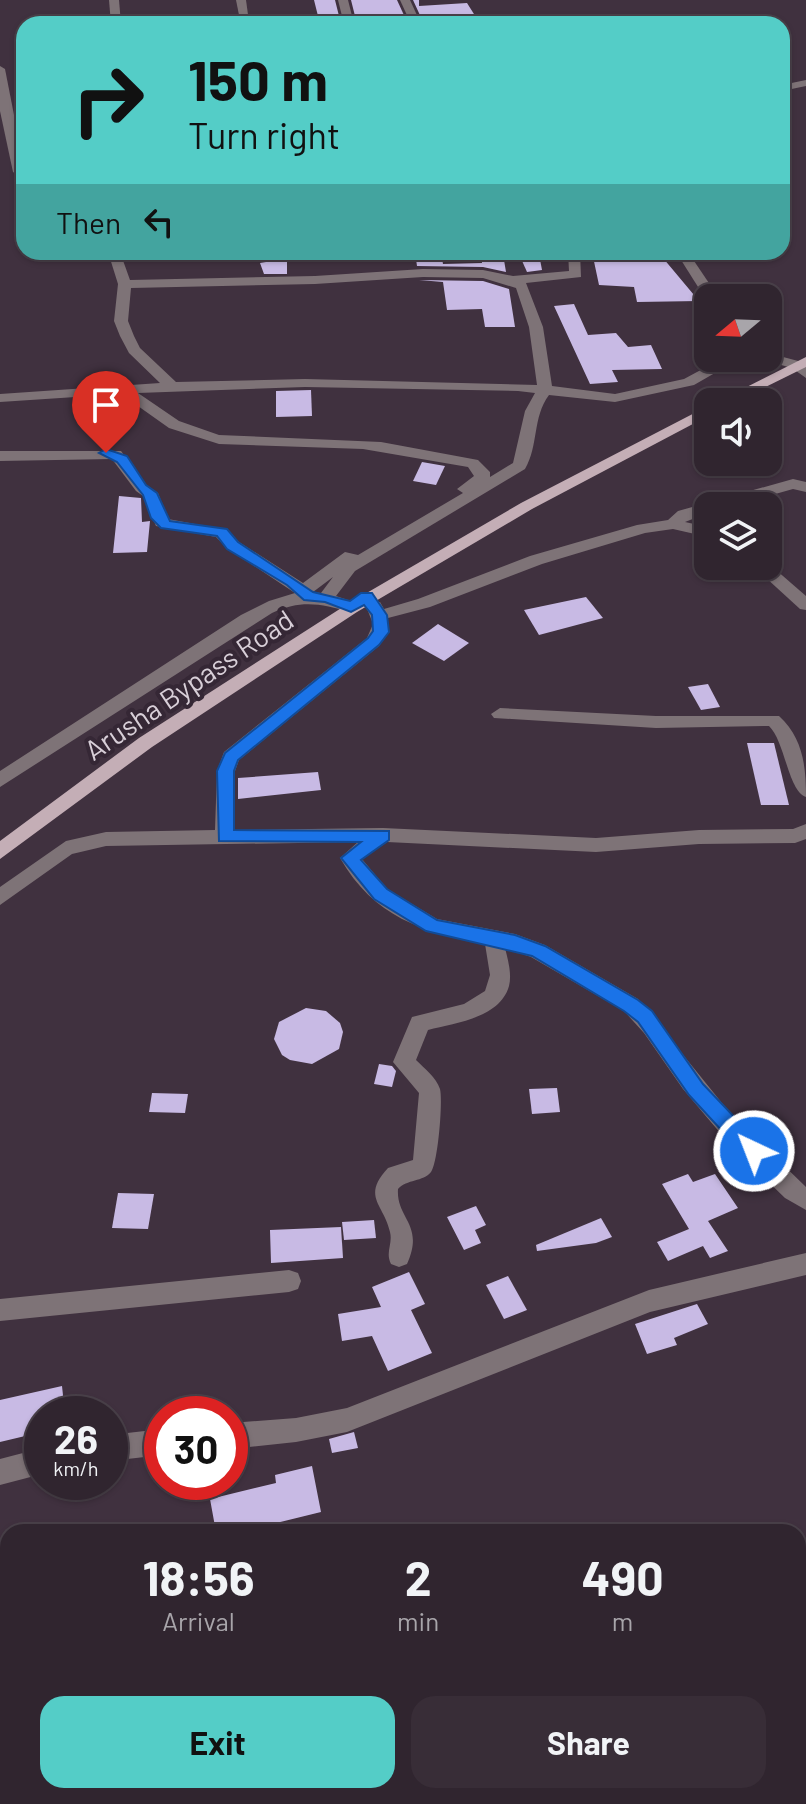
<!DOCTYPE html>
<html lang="en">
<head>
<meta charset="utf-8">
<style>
	body { margin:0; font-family:Barlow,sans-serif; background:#382d37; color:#f1f3f6; height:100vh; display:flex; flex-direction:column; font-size:30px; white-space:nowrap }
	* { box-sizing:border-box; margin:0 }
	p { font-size:26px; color:#a8a5aa }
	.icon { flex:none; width:44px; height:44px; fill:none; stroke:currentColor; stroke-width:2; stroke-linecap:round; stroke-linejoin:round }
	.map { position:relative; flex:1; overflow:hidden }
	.sheet { position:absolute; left:0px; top:1524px; width:806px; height:280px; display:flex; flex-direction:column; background:#30252f; border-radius:24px 24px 0 0; box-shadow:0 2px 6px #0004,0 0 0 2px #4b424b }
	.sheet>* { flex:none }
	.hud { position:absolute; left:16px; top:16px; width:774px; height:244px; border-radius:24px; box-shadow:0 2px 6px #0004,0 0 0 2px #4b424b; background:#54cdc7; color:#111; overflow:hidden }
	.needle { width:52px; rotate:251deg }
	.controls { position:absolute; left:694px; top:284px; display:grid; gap:16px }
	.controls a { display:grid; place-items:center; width:88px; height:88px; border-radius:16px; background:#30252f; box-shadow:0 2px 6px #0004,0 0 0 2px #4b424b; font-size:40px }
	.speed { position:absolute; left:24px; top:1396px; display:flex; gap:16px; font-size:40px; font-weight:700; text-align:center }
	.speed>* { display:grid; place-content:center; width:104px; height:104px; border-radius:50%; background:#30252f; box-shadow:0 2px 6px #0004,0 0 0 2px #4b424b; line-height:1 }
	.speed small { font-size:20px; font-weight:400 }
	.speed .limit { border:12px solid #d22; background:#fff; color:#111 }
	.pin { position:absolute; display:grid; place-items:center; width:68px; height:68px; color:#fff; margin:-82px -34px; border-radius:50% 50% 50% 0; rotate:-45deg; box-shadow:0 0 8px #0007 }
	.pin .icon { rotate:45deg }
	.me { position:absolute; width:88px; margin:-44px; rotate:317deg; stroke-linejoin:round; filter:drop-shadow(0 0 6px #0008) }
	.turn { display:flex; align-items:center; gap:28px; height:168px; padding:0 40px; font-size:36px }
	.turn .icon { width:104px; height:104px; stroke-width:2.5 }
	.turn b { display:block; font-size:56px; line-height:68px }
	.then { display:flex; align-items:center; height:76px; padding:0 40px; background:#0003; gap:16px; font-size:30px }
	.eta { display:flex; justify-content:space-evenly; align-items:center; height:136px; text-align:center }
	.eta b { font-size:48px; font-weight:700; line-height:56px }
	.button { display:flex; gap:16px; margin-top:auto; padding:16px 40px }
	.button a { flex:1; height:92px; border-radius:24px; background:#54cdc7; color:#111; font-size:32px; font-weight:700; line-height:92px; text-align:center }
	.button a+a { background:#382d37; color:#f1f3f6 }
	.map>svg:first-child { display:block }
</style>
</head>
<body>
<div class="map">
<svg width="806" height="1804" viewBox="0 0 806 1804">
	<rect width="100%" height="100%" fill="#40313f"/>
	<!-- building -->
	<g fill="#c8bae4">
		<polygon points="314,0 335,0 341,24 320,24"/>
		<polygon points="351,0 397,0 408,24 357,24"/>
		<polygon points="413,0 419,0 419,6 467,3 479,22 424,24"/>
		<polygon points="262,252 287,252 287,274 264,274 260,263 266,262"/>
		<polygon points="415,252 441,252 443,264 482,263 481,252 498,252 503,254 506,272 483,267 417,266"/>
		<polygon points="592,252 620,252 630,261 638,252 658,252 699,301 637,302 634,287 599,285"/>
		<polygon points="519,254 539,254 542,270 527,272"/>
		<polygon points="419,280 483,281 509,289 515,327 485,327 482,309 447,310 443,282"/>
		<polygon points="574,304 588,335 616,333 628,347 651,345 662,369 612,370 618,382 590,384 554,306"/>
		<polygon points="311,390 312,416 276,417 276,391"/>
		<polygon points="422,462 445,466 436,485 413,481"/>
		<polygon points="119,496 141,498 142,522 150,521 147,552 113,553"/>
		<polygon points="586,597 603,618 539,635 524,610"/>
		<polygon points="438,624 469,643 444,661 412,643"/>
		<polygon points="708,684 720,707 701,710 688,687"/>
		<polygon points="747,743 774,743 789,805 761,805"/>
		<polygon points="318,772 321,790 238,799 238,778"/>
		<polygon points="306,1008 326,1011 340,1023 343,1032 339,1049 312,1064 290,1060 282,1055 274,1039 279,1022"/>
		<polygon points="379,1064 392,1066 396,1071 392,1087 374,1084"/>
		<polygon points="557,1088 560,1112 532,1114 529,1089"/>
		<polygon points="152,1093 188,1094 185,1113 149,1112"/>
		<polygon points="688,1174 693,1182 715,1174 738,1208 708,1221 728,1251 710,1258 703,1246 668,1261 657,1242 689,1229 662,1184"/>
		<polygon points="118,1193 154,1194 148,1229 112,1228"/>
		<polygon points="476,1206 486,1225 475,1230 481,1243 464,1250 447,1217"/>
		<polygon points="601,1218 612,1237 596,1243 537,1251 536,1245"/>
		<polygon points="374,1220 376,1238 344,1240 342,1222"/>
		<polygon points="341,1227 343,1258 271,1263 270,1230"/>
		<polygon points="409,1272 425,1304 411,1310 432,1353 388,1371 372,1336 342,1341 338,1314 381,1307 372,1287"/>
		<polygon points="508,1276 527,1310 504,1319 486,1285"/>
		<polygon points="697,1304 708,1324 674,1338 677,1345 647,1354 635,1324"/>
		<polygon points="62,1386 65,1414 42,1414 42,1432 0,1442 0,1400"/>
		<polygon points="354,1432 358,1448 332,1453 329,1439"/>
		<polygon points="312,1466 321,1512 260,1527 260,1532 216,1532 210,1499 276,1483 275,1475"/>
	</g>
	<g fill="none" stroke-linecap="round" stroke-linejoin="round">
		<!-- minor -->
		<g fill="#7e7377" fill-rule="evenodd">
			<polygon points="109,0 119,0 121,24 111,24"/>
			<polygon points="236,0 246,0 249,22 240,20"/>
			<polygon points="338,0 348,0 354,24 344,24"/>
			<polygon points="400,0 410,0 421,24 411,24"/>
			<polygon points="0,66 5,69 24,166 24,174 19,176 13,172 0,111"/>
			<polygon points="806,80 806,86 782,91 782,85"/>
			<path d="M 108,252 L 120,252 L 130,280 L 315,276 L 423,269 L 483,270 L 513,276 L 569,271 L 568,252 L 580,252 L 581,277 L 526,283 L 543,327 L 552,386 L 615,394 L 684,379 L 723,358 L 741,358 L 694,385 L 615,402 L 549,395 C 532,418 539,445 525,469 L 355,571 L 336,596 L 357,603 L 357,611 L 351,612 C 321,604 302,599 272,613 L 0,787 L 0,771 L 241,615 L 269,601 L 295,593 L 227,548 L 216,537 L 156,526 L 143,496 L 136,491 L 112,459 L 0,461 L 0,451 L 121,451 L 146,485 L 158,493 L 168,519 L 227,530 L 239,542 L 303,583 L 345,552 L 358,555 L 463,493 L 457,489 L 474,476 L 468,467 L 363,449 L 219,444 L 169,428 L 121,394 L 0,402 L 0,394 L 160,383 L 129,353 L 120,336 L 114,321 L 118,284 ZM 423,277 L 483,278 L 516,288 L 529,327 L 537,385 L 305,379 L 176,382 L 140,348 L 134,336 L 128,321 L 131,288 L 315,284 ZM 305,387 L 518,391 L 535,393 L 525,411 L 513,463 L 490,477 L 490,472 L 478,460 L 381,442 L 219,435 L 179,421 L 138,393 ZM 333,577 L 321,593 L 313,592 Z"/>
			<polygon points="623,252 635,252 636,254 630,258"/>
			<polygon points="676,252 688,252 717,295 715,298 705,298"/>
			<polygon points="768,353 802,362 806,366 806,378 792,368 763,360 768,358"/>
			<path d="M 793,479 L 806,482 L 806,492 L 793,489 L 732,506 L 708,506 L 708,513 L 685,522 L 708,527 L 708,537 L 673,529 L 645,533 L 542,564 L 430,607 L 388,618 L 388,632 L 379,646 L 239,760 L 235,771 L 235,830 L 383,828 L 596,838 L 699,830 L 793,829 L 806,824 L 806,839 L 795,843 L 699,844 L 596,852 L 387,842 L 362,859 L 387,889 L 437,919 L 515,934 L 545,945 L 638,999 L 730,1113 L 806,1187 L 806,1210 L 785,1198 L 732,1147 L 683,1089 L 644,1033 L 624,1011 L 531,957 L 505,948 C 508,960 512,974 509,986 C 500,1018 455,1023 428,1030 L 416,1060 C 425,1069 436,1077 440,1089 C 443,1101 438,1163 431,1172 C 423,1182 407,1179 398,1189 C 396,1219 425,1224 407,1264 L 399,1267 L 391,1264 C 385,1252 393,1244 390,1232 C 384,1204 361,1197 388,1168 L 413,1160 L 419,1093 L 393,1062 L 412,1017 L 464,1004 L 485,991 L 490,975 L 485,944 C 422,932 374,917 340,858 L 358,842 L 106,846 L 72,854 L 0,905 L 0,887 L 66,841 L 106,832 L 215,830 L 217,771 L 224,752 L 367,638 L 373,624 L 366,606 L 368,602 L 380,602 L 384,609 L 418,599 L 530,556 L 637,525 L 668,520 L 678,511 Z"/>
			<polygon points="768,563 806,596 806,610 800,609 753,566"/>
			<path d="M 500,708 L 656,716 L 779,716 C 803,738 806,766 806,797 C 788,791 785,741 769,726 L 656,728 L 494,718 L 491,714 Z"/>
			<polygon points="806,1253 806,1275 650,1312 347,1432 296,1442 230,1449 230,1423 296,1418 347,1408 649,1290"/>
			<polygon points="289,1270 298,1273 301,1281 298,1289 289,1292 0,1321 0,1299"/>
			<polygon points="162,1429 162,1455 110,1461 110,1435"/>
			<polygon points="42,1448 42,1474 0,1485 0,1459"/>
			<polygon points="348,1796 395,1796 392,1804 345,1804"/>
			<polygon points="488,1796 518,1796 520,1804 490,1804"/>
		</g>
		<!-- major -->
		<g fill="#c4aeb6" fill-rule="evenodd">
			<polygon points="806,357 806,367 735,402 717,402"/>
			<polygon points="708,406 708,416 532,509 357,612 152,747 0,859 0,841 139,738 346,605 521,503"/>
		</g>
	</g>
	<!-- route -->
	<polygon fill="#1a73e8" stroke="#114b97" stroke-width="2" points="106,449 127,456 146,485 157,493 170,521 227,529 238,542 313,592 350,601 361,593 372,593 387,615 389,632 379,645 238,760 234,771 234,830 389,831 389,840 361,860 387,889 437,920 515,935 545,946 638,1000 652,1011 703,1084 761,1145 764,1151 761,1157 746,1157 689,1095 638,1022 624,1011 532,956 426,931 374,899 341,858 361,842 219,841 217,771 225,753 368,638 373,631 372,615 364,605 351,612 325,602 304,600 287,585 227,549 217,536 161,528 151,518 143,495 117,462 99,453"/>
	<g text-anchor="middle" stroke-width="8" stroke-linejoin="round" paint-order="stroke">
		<!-- street labels -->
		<g font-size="28" fill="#d8cfd8" stroke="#352735">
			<text transform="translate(189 685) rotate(-34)" y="10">Arusha Bypass Road</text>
		</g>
	</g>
</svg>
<div class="controls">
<a><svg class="needle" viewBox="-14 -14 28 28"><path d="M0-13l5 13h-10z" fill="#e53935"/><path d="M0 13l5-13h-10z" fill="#a8a5aa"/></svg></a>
<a><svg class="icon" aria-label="sound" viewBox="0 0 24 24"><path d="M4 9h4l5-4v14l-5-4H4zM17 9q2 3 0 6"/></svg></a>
<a><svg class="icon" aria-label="layers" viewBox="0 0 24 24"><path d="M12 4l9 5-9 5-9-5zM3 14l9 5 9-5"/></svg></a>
</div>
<div class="speed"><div>26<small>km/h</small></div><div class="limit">30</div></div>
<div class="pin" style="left:106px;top:453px;background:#d93025"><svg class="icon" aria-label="arrive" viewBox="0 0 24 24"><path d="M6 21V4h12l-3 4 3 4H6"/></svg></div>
<svg class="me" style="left:754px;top:1151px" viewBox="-20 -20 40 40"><circle r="17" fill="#1a73e8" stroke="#fff" stroke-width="3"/><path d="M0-11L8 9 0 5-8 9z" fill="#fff"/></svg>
<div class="hud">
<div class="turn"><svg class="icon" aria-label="right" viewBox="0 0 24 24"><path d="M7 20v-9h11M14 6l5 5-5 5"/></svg><div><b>150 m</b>Turn right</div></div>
<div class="then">Then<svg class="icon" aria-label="left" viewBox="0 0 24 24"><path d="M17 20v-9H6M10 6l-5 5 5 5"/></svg></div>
</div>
<section class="sheet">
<div class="eta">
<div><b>18:56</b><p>Arrival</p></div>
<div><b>2</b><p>min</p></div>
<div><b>490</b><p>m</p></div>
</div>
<div class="button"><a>Exit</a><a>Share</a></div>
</section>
</div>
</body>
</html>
